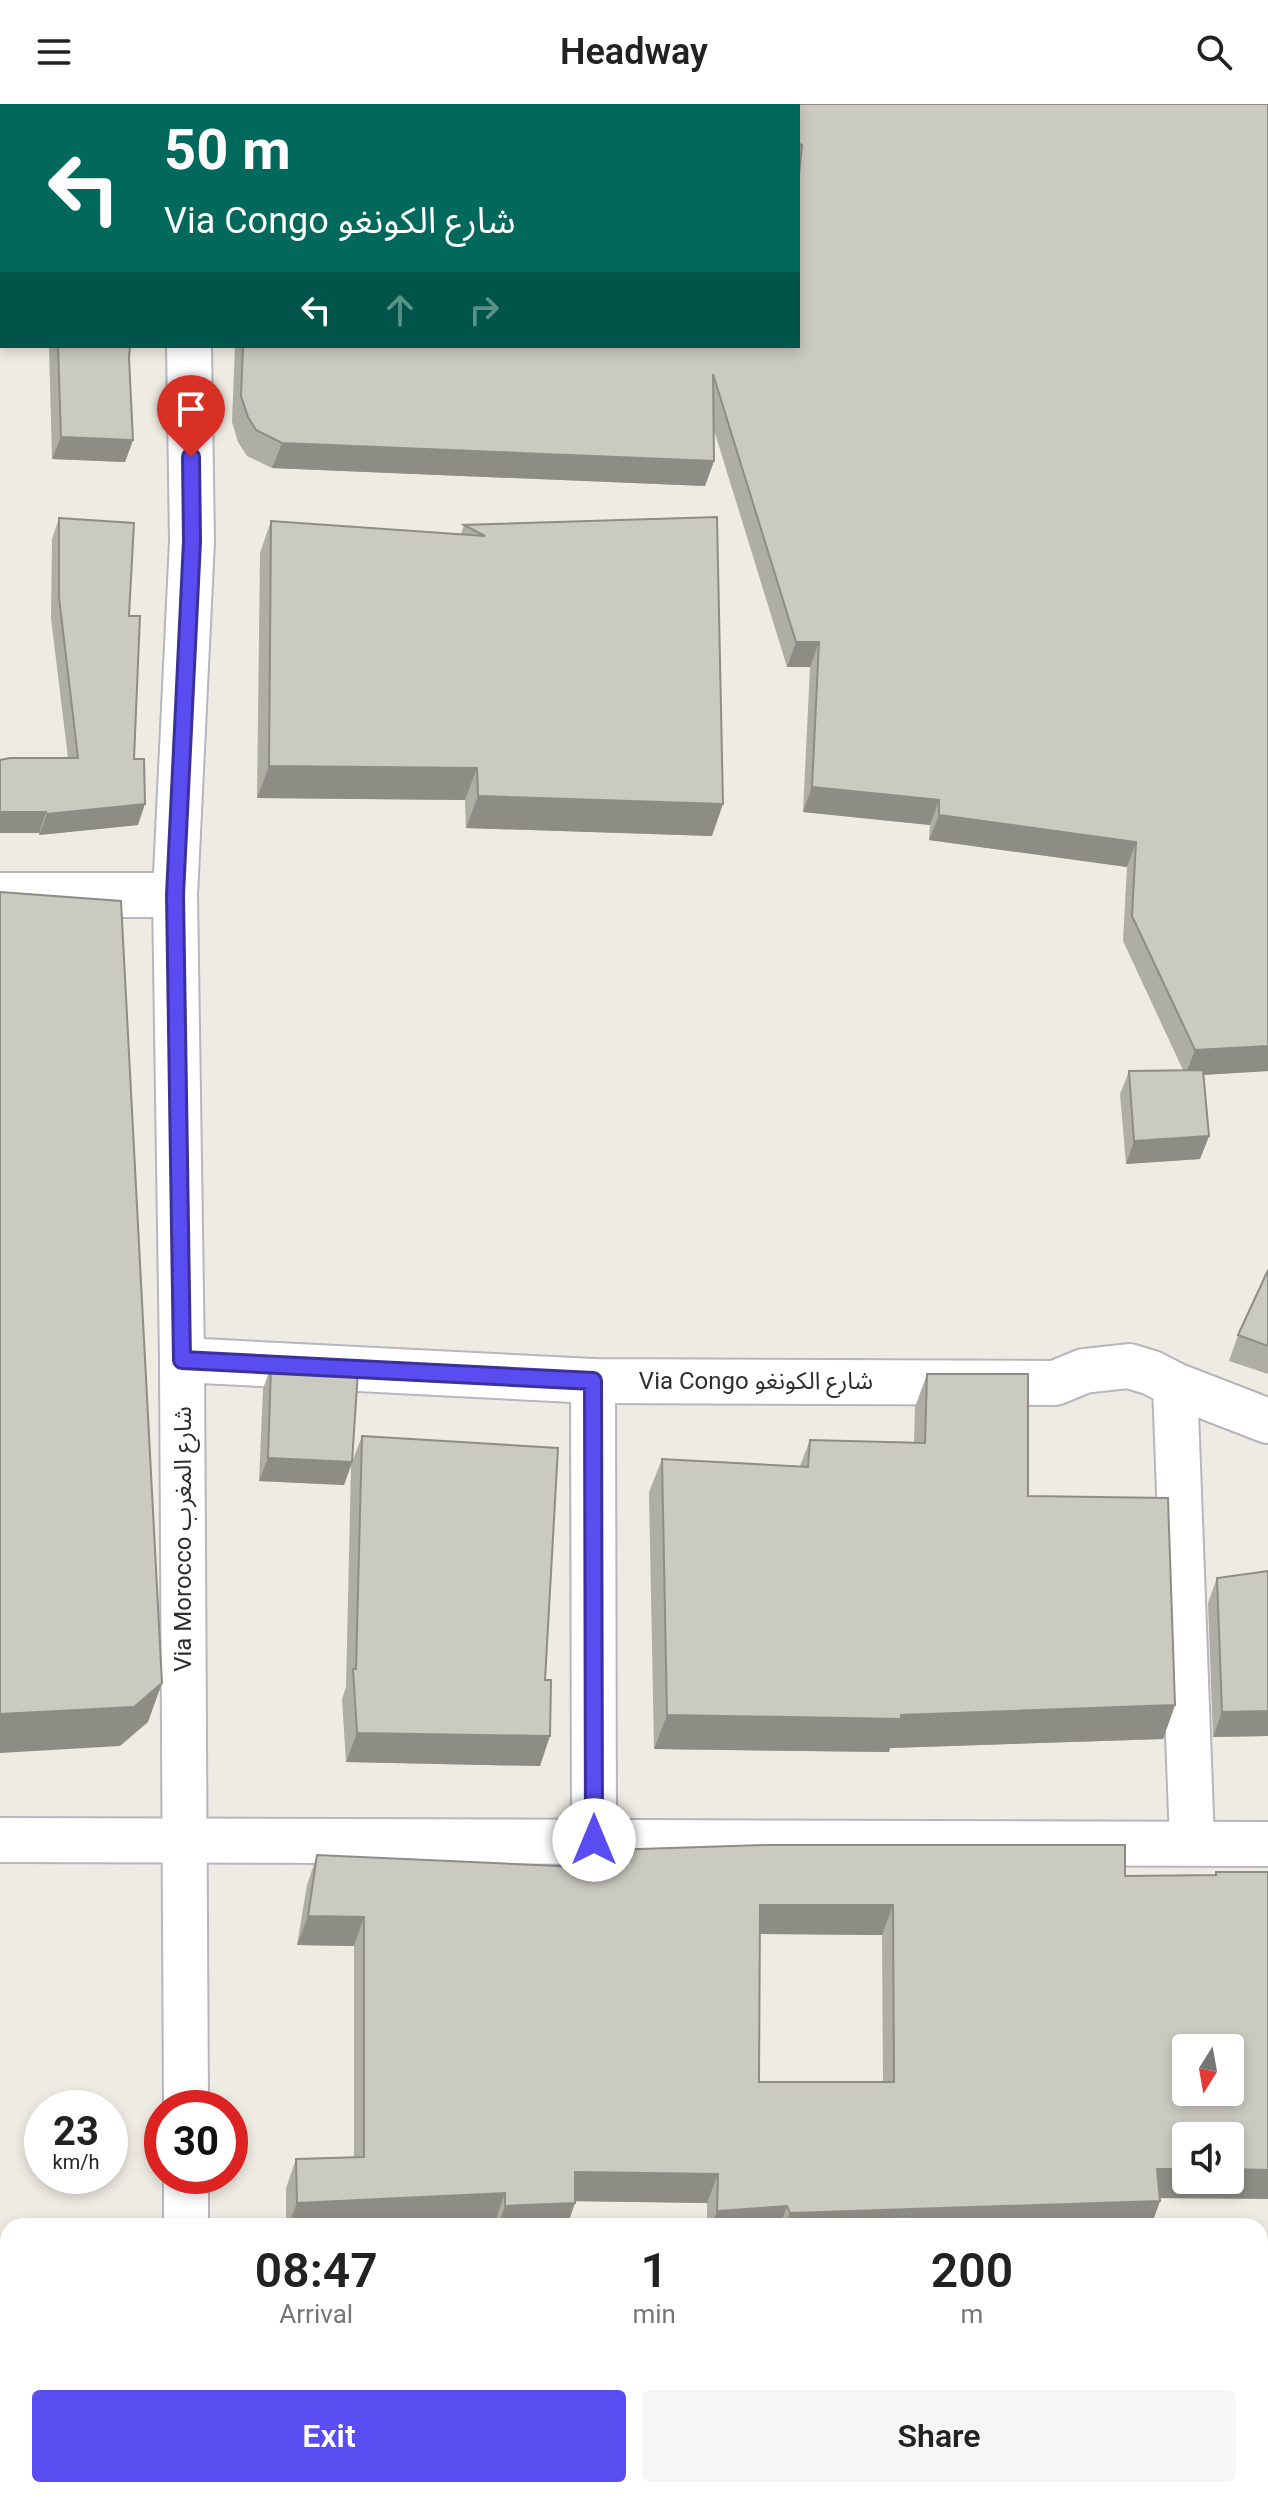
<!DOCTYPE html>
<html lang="en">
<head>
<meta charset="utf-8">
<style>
	body { margin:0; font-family:Roboto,"Noto Sans Arabic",sans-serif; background:#f6f6f6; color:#222; height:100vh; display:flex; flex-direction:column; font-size:30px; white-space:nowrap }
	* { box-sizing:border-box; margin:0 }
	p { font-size:26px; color:#767676 }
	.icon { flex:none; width:44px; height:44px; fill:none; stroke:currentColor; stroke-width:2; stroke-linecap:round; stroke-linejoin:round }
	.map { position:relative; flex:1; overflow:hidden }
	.side { position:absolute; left:0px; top:2114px; width:1268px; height:280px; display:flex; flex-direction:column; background:#fff; border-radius:24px 24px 0 0; box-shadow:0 4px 12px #0003 }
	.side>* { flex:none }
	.top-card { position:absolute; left:0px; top:0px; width:800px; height:244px; box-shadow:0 4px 12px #0003; background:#00695c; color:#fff; overflow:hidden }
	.needle { width:52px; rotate:191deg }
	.controls { position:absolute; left:1172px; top:1930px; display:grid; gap:16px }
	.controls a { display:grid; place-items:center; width:72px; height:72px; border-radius:8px; background:#fff; box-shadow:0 4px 12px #0003; font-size:40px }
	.speed { position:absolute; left:24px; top:1986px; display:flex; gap:16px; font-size:40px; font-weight:700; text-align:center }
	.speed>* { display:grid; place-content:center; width:104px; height:104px; border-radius:50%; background:#fff; box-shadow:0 4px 12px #0003; line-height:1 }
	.speed small { font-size:20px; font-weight:400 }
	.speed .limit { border:12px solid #d22; background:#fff; color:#111 }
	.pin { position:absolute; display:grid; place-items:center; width:68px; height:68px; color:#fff; margin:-82px -34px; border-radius:50% 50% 50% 0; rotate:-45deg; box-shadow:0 0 8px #0007 }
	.pin .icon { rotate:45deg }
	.me { position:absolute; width:88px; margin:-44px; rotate:0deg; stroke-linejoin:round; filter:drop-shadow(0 0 6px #0008) }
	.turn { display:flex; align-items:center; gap:28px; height:168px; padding:0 32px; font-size:36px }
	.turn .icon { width:104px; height:104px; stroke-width:2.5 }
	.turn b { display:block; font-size:56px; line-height:68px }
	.lanes { display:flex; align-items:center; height:76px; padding:0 32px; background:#0003; justify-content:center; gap:40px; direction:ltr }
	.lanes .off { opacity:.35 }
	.eta { display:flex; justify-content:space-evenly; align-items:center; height:136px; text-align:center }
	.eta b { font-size:48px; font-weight:600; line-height:56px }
	.primary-button { display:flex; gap:16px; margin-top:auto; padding:16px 32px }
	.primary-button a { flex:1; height:92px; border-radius:8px; background:#594cf1; color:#fff; font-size:32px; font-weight:600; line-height:92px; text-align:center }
	.primary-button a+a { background:#f6f6f6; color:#222 }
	header { display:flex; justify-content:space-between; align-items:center; height:104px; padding:0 32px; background:#fff; font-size:36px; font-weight:600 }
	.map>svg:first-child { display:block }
</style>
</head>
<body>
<header><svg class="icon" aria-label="menu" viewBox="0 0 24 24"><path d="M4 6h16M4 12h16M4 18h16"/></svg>Headway<svg class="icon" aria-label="search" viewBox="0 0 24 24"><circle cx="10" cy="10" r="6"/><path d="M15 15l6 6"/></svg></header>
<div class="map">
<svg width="1268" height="2394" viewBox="0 0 1268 2394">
	<rect width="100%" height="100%" fill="#eeece2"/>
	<!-- green -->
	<polygon fill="#a6e1a2" points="245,2386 1260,2386 1268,2394 244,2394"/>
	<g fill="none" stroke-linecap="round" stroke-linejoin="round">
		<!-- street casing -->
		<g stroke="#b6b5c0" stroke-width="48">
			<g id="street">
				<polyline points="185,0 185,2"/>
				<polyline points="0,791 175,791"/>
				<polyline points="182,1256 593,1277 1055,1279 1084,1267 1129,1262 1152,1269 1175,1281 1268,1317"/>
				<polyline points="593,1277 594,1736"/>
				<polyline points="1175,1281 1192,1738"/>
				<polyline points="186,2004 182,1256 175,791 192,437 189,242"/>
				<polyline points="186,2072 186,2122"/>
				<polyline points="1260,2249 1268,2250"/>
				<polyline points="168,2394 169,2386"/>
			</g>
		</g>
		<!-- secondary casing -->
		<g stroke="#b6b5c0" stroke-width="48">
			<polyline id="secondary" points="0,1736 1268,1740"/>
		</g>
		<!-- street -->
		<use href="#street" stroke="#fff" stroke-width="44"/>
		<!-- secondary -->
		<use href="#secondary" stroke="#fff" stroke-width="44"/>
	</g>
	<!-- wall -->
	<g fill="#aeaea5" fill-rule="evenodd">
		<polygon points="734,0 1268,0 1268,967 1203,971 1209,1032 1200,1055 1126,1060 1120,990 1129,967 1183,966 1123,837 1127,763 929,736 930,721 803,708 810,563 787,563 714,326 714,357 705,382 272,364 247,352 238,338 232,318 235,242 798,242 798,2 735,2"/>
		<polygon points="49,242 130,242 129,254 133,336 125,358 52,355"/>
		<polygon points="717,413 712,732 466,724 465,696 257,694 260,449 271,417 461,430 464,421"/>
		<polygon points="59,414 129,512 138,721 39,731 39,729 0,729 68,654 51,514 52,435"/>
		<polygon points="1268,1166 1268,1270 1229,1257 1238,1231"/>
		<polygon points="271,1262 352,1358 362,1332 540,1662 346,1658 342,1595 346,1583 351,1362 344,1381 259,1377 263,1285"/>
		<polygon points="927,1270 1028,1392 1175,1601 1163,1635 890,1644 889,1648 654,1645 649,1388 662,1355 800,1362 810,1336 914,1338 915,1303"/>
		<polygon points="1217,1474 1268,1632 1213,1633 1208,1499"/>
		<path d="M 577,1747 L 1125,1772 L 1215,1771 L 1216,1768 L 1160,2097 L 1151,2122 L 707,2122 L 707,2099 L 575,2097 L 567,2122 L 494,2122 L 495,2118 L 417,2122 L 286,2122 L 286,2084 L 296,2055 L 354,2053 L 354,1842 L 297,1841 L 307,1781 L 317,1751 L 571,1762 ZM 760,1830 L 882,1831 L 883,1978 L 759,1978 Z"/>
		<polygon points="1078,2386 1260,2386 1268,2394 1076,2394"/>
	</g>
	<!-- shaded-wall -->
	<g fill="#8d8d86">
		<polygon points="41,0 136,0 135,2 40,2"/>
		<polygon points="61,333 133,336 125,358 52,355"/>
		<polygon points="282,339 714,357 705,382 272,364"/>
		<polygon points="796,538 819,538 810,563 787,563"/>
		<polygon points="269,662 477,664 465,696 257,694"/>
		<polygon points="812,683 939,696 930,721 803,708"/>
		<polygon points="478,692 723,700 712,732 466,724"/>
		<polygon points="145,700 138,721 39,731 47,710"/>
		<polygon points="0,708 46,708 39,729 0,729"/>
		<polygon points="939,711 1136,738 1127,763 929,736"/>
		<polygon points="1268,942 1268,967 1185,972 1195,946"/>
		<polygon points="1209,1032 1200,1055 1126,1060 1134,1037"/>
		<polygon points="268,1354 352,1358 344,1381 259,1377"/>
		<polygon points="162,1579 148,1618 120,1642 0,1649 0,1610"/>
		<polygon points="1175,1601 1163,1635 890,1644 889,1648 654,1645 667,1611 901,1611"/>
		<polygon points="1268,1607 1268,1632 1213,1633 1222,1608"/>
		<polygon points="357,1629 550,1632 540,1662 346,1658"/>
		<polygon points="760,1801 893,1801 882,1831 749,1830"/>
		<polygon points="308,1812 364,1813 354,1842 297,1841"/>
		<polygon points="1157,2065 1186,2065 1186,2076 1230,2076 1230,2065 1268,2066 1268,2095 1147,2094"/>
		<polygon points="575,2068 718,2070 707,2099 564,2097"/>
		<polygon points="505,2089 495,2118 417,2122 288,2122 297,2099"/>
		<polygon points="1160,2097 1151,2122 785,2122 790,2109"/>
		<polygon points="575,2099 567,2122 498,2122 505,2102"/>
		<polygon points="787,2102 780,2122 711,2122 717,2107"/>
		<polygon points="1082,2386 1145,2386 1142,2394 1079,2394"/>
	</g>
	<!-- building -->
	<g fill="#cacac0" stroke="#8d8d86" stroke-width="2" fill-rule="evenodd">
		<rect x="310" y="0" width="379" height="2"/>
		<polygon points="748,0 1268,0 1268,942 1195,946 1132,812 1136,738 939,711 939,696 812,683 819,538 796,538 713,270 714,357 282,339 256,326 248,313 241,292 243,242 798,242 798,81 802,41 798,39 798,2 749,2"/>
		<polygon points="58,242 130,242 129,254 133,336 61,333"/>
		<polygon points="717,413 723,700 478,692 477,664 269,662 271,417 485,432 464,421"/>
		<polygon points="59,414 134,419 129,512 140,512 134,655 144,655 145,700 47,710 46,708 0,708 0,656 10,654 78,654 59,493"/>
		<polygon points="0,788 121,797 162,1579 134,1603 0,1610"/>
		<polygon points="1203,966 1209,1032 1134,1037 1129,967"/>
		<polygon points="1268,1166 1268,1242 1238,1231"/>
		<polygon points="271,1262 358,1267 352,1358 268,1354"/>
		<polygon points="927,1270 1028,1270 1028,1392 1168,1394 1175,1601 901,1611 901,1615 667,1611 662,1355 808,1363 810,1336 925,1339"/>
		<polygon points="362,1332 558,1344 545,1576 551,1576 550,1632 357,1629 353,1565 356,1565"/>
		<polygon points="1268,1467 1268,1607 1222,1608 1217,1474"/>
		<path d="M 767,1741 L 1125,1741 L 1125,1772 L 1216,1771 L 1216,1768 L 1268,1768 L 1268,2066 L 1230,2065 L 1230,2032 L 1186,2032 L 1186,2065 L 1157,2065 L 1160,2097 L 790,2109 L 787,2102 L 717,2107 L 718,2070 L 575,2068 L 575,2099 L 505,2102 L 505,2089 L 297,2099 L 296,2055 L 364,2053 L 364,1813 L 308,1812 L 317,1751 L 578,1763 L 577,1747 ZM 760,1801 L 893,1801 L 894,1978 L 759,1978 ZM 1186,1944 L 1230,1944 L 1230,1988 L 1186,1988 Z"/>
		<polygon points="0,2156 8,2158 8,2386 127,2386 126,2394 0,2394"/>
		<polygon points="1260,2265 1268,2266 1268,2394 1150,2394 1149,2386 1260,2386"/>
	</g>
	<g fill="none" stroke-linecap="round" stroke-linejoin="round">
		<!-- route casing -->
		<g stroke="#3a319d" stroke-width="20">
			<polyline id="route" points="191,353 192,437 175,791 182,1256 593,1277 594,1736"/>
		</g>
		<!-- route -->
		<use href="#route" stroke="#594cf1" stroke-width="14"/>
	</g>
	<g text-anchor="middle" stroke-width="7" stroke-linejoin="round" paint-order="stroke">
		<!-- street labels -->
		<g font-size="24" fill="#2e2e2e" stroke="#fff">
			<text x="756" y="1285">Via Congo شارع الكونغو</text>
			<text transform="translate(183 1435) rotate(-90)" y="8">Via Morocco شارع المغرب</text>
		</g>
	</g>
</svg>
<div class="controls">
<a><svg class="needle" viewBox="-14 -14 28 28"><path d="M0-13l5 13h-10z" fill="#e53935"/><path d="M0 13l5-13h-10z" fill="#767676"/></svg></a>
<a><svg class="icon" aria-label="sound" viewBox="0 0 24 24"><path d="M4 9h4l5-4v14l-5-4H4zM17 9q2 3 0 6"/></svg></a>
</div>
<div class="speed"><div>23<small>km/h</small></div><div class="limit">30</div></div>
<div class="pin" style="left:191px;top:353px;background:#d93025"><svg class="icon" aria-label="arrive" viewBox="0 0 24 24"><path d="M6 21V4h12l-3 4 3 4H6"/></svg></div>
<svg class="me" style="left:594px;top:1736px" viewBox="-20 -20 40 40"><circle r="19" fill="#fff"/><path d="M0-13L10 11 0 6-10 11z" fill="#594cf1"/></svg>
<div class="top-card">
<div class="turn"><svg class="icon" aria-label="left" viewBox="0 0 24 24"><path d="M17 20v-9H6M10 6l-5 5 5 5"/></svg><div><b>50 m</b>Via Congo شارع الكونغو</div></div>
<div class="lanes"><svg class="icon" aria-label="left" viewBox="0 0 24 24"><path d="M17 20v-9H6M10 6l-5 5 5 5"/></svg><svg class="icon off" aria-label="ahead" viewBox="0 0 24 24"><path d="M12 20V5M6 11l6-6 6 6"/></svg><svg class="icon off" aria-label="right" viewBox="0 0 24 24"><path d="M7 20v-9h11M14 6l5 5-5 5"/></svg></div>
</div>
<section class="side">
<div class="eta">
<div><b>08:47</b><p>Arrival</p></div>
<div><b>1</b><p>min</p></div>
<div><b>200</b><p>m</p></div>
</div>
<div class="primary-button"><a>Exit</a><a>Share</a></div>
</section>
</div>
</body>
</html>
